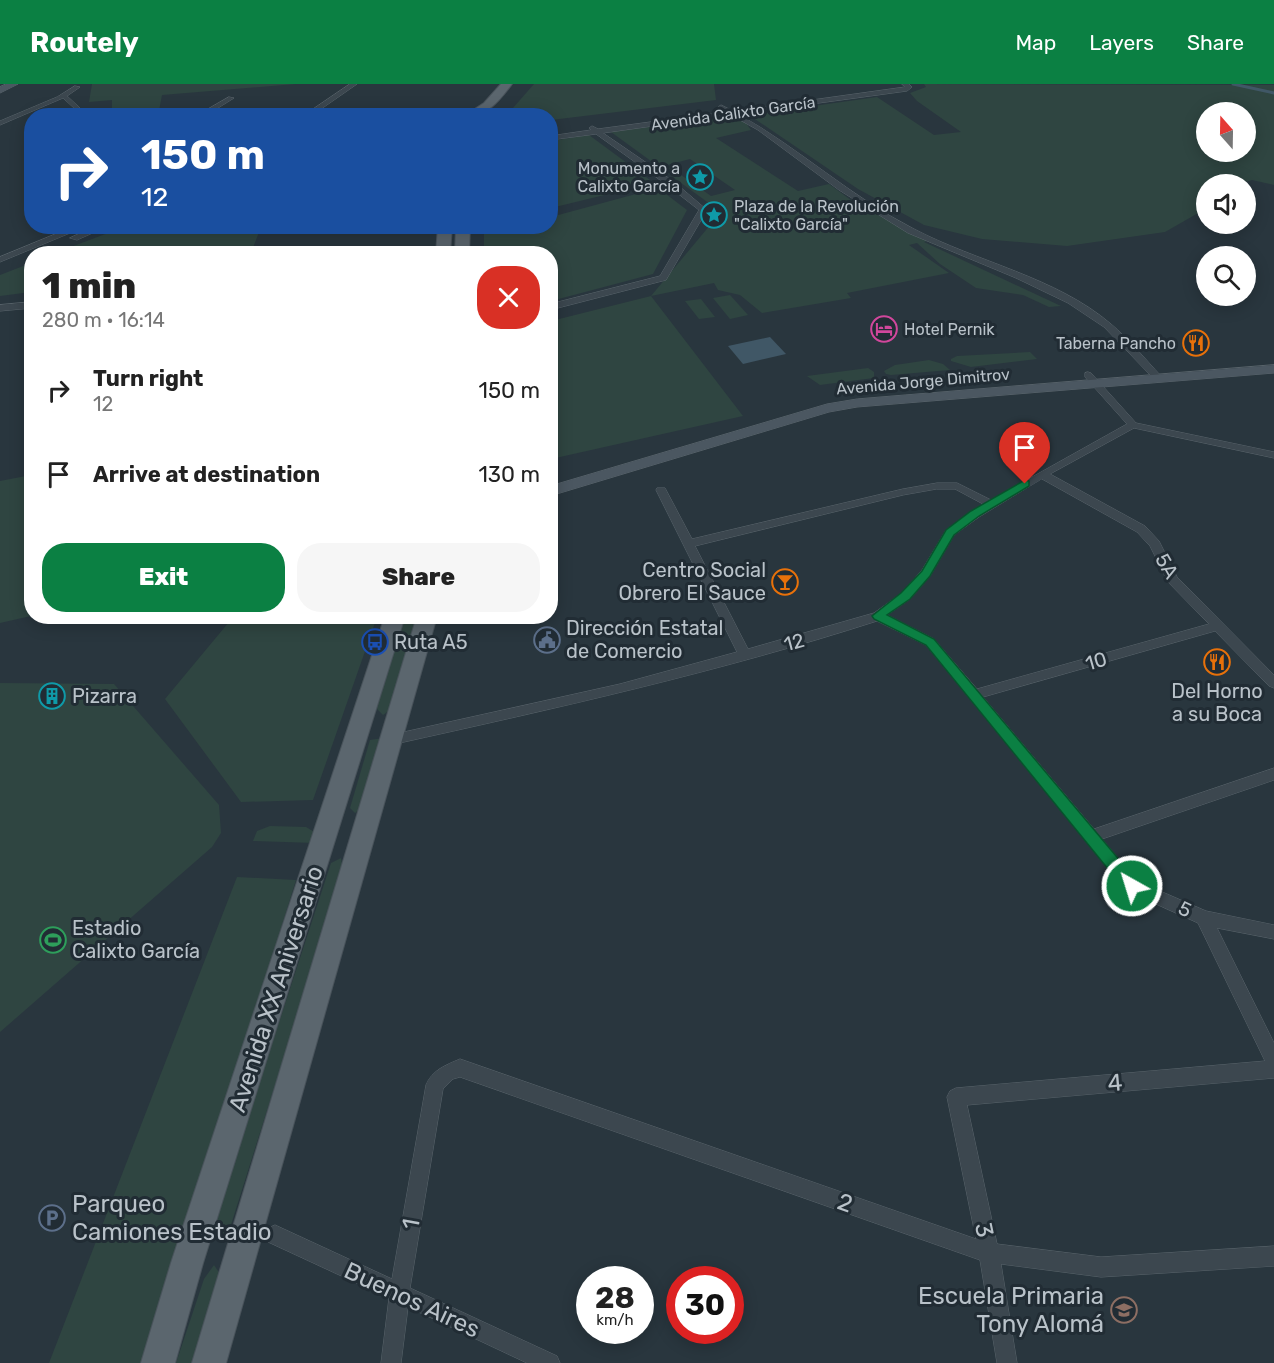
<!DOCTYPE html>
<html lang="en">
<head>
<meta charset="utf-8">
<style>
	body { margin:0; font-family:Rubik,sans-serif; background:#f6f6f6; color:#222; height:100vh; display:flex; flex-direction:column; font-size:22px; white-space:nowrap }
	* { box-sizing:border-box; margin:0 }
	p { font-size:20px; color:#767676 }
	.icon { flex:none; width:33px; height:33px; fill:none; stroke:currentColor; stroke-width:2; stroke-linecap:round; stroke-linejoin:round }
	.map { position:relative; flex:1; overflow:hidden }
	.sheet { position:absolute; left:24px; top:162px; width:534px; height:378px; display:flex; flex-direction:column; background:#fff; border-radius:24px; box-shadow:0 3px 15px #0003 }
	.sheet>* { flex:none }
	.banner { position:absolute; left:24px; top:24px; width:534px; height:126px; border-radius:24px; box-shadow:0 3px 15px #0003; background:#1a4fa0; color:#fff; overflow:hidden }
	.needle { width:39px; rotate:340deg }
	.tools { position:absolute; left:1196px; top:18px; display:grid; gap:12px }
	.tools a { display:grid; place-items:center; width:60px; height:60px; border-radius:50%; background:#fff; box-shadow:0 3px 15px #0003; font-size:30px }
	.speed { position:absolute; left:576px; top:1182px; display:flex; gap:12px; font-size:30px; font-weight:700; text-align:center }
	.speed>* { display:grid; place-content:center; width:78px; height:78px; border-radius:50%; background:#fff; box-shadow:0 3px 15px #0003; line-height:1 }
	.speed small { font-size:15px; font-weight:400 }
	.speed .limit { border:9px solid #d22; background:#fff; color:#111 }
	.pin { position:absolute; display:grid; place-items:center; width:51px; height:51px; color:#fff; margin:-62px -26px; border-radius:50% 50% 50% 0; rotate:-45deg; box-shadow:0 0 6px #0007 }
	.pin .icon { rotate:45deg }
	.me { position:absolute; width:66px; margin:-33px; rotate:321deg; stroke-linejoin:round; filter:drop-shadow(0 0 4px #0008) }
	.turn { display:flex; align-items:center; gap:21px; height:126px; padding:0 18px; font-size:27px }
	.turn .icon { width:78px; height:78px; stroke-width:2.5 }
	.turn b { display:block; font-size:42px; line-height:51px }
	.round { display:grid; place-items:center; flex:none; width:63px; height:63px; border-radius:24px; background:#f6f6f6 }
	.headline { display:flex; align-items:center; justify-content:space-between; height:102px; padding:0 18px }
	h1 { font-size:36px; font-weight:800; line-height:45px }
	.primary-button { display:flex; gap:12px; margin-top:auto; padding:12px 18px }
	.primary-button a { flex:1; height:69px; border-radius:24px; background:#0b8043; color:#fff; font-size:24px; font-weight:800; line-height:69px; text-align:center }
	.primary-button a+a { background:#f6f6f6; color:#222 }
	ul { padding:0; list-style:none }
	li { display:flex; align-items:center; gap:18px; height:84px; padding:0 18px }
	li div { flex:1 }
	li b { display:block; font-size:22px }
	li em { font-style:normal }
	header { display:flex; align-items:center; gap:36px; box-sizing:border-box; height:84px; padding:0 30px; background:#0b8043; color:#fff }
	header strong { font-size:28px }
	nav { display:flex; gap:33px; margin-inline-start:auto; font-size:21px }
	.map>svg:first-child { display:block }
</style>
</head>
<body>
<header>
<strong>Routely</strong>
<nav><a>Map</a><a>Layers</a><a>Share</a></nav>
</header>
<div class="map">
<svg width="1274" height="1279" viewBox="0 0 1274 1279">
	<rect width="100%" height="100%" fill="#29363e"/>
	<!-- green -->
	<g fill="#2f4541" fill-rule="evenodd">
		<polygon points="92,0 296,0 162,11 158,32 112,31 112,16 89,18"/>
		<polygon points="534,0 714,0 716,16 551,36 550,32 516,31 513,24"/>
		<path d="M 924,0 L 1274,1 L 1274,101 L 1252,96 L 1239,100 L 1206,100 L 1206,118 L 1200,128 L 1165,148 L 1067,162 L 982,155 L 924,141 L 858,105 L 749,31 L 877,13 L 934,51 L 961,48 L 917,17 L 910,9 L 926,3 ZM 1206,28 L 1245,28 L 1245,68 L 1206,68 Z"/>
		<path d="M 740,31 L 751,46 L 716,54 L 798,107 L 829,100 L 859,122 L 930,156 L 924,158 L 1061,222 L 1049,223 L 1023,211 L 976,204 L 940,180 L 917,159 L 909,161 L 949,189 L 847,209 L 851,214 L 762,229 L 740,211 L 718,206 L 714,199 L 651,212 L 743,332 L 551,375 L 551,237 L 651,212 L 721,128 L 611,48 ZM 690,75 L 735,106 L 711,112 L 667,81 Z"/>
		<polygon points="589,51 654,99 551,124 551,57"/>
		<polygon points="658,104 687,126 653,190 551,217 550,170 484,169 484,150 513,143 550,142 551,133"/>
		<polygon points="124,143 124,142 261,143 251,169 55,169"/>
		<polygon points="31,179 31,208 0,212 0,191"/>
		<polygon points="730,211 748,231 730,235 713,214"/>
		<polygon points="701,215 715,233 699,235 685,217"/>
		<polygon points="1030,268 1037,275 971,283 951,277 951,275 957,272"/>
		<polygon points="929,276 943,280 950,286 891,291 886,290 884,287 895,281"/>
		<polygon points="868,284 874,288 874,294 820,301 807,292"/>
		<polygon points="31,391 31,532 0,539 0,397"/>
		<polygon points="234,532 377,533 313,716 241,718 165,615"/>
		<polygon points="405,533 417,533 390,626 383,631 376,624"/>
		<polygon points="0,599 114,600 219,721 221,749 212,763 0,948"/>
		<polygon points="383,654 361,725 355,729 350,724 370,656"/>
		<polygon points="270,742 306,743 316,749 315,759 253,757 257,747"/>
		<polygon points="341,774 343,786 229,1147 220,1157 211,1147 331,779"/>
		<polygon points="237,793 296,796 146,1279 49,1279"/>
		<polygon points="214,1181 222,1193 197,1279 176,1279 204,1195"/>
	</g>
	<!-- water -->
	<polygon fill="#405766" points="770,253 786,270 743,280 728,262"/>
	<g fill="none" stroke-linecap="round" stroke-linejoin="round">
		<!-- stream -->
		<polyline stroke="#405766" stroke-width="3" points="1233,0 1274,9"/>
		<!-- street casing -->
		<g stroke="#5a656c" stroke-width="1">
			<g id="street">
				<polygon points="350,0 357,0 311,32 303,32"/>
				<path d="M 902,0 L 909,0 L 912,3 L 907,7 L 738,30 C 799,64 851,113 914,145 C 977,178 1056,193 1111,240 C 1129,255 1145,275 1161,292 L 1161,296 L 1155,296 L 1104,243 L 1068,219 L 1016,194 L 908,149 L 839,106 L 758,46 L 731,31 L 603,49 L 673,97 L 707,126 L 666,196 L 550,226 L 550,220 L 660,192 L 699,126 L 667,101 L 596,50 L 550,56 L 550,52 L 591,46 L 589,44 L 592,42 L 598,45 L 725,28 L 718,23 L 721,21 L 733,27 L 905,3 Z"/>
				<polygon points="75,2 80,3 67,12 80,24 78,32 72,32 74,24 63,14 0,41 0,37 57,13"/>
				<polygon points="229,13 234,14 205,32 196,32"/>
				<polygon points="75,142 87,142 0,178 0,173"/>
				<polygon points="96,142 108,142 77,156 70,154"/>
				<polygon points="32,218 32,224 0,227 0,221"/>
				<path d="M 1088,288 L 1091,289 L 1136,339 L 1274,368 L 1274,374 L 1134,344 L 1050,390 L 1145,442 L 1159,457 L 1177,493 L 1274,591 L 1274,604 L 1269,602 L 1215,547 L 983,613 L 1094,745 L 1274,684 L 1274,696 L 1102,755 L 1137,797 L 1206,827 L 1274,841 L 1274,855 L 1217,844 L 1274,959 L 1274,994 L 967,1021 L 997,1160 L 1101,1173 L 1274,1162 L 1274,1182 L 1101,1193 L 1001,1180 L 1017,1279 L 997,1279 L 980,1176 L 460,993 L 453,995 L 443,1005 L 410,1204 L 557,1272 L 560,1279 L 527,1279 L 408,1223 L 401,1279 L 381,1279 L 389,1214 L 268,1158 L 265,1151 L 268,1144 L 275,1141 L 392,1195 L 426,1001 C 432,986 446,981 460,975 L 976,1155 L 947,1013 L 950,1007 L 956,1004 L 1265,977 L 1198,839 L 1127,807 L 926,561 L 877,537 C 719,588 557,624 395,660 L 390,659 L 388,655 L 390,651 L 395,650 L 620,600 L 737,568 L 656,406 L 657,404 L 665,404 L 692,455 L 903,405 L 937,399 L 957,399 L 991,416 L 1127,340 L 1085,293 L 1085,289 ZM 1042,395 L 1137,448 L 1150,462 L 1168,498 L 1209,540 L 977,605 L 934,555 L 887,531 L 910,515 L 930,492 L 954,451 L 979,433 ZM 937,405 L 955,405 L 983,420 L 946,446 L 922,486 L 902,509 L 874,529 L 748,565 L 695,462 L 903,411 Z"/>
			</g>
		</g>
		<!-- secondary casing -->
		<g stroke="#5a656c" stroke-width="1">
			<g id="secondary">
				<polygon points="6,0 18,0 0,9 0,3"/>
				<polygon points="1274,281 1274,289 857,323 829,328 550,412 550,402 827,320 857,315"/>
			</g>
		</g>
		<!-- primary casing -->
		<g stroke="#49535b" stroke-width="2">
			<g id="primary">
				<path d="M 501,0 L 512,0 C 498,18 488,32 464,32 L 484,19 Z"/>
				<polygon points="438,142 452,142 450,170 436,170"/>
				<polygon points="456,142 470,142 469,170 455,170"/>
				<polygon points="385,532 405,532 203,1179 175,1279 141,1279 171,1179"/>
				<polygon points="417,532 437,532 226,1279 192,1279"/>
			</g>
		</g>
		<!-- street -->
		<use href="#street" fill="#3c474f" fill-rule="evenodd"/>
		<!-- secondary -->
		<use href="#secondary" fill="#4b5761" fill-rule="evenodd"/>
		<!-- primary -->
		<use href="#primary" fill="#5b666e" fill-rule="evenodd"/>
	</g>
	<!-- route -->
	<polygon fill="#0b8043" stroke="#07532c" stroke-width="1.5" points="1025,396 1029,397 1029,402 979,432 954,451 930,492 910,515 887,531 934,555 1137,797 1139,802 1137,807 1132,809 1126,807 926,561 874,535 872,532 901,509 922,487 946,446 971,427"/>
	<!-- icons -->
	<defs>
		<g id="sight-ring" transform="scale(1.35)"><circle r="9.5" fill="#212c34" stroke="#0f9aa8" stroke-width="1.5"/><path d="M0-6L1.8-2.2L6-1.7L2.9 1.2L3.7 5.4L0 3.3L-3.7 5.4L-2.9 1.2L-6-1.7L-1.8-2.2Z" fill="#0f9aa8"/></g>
		<g id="hotel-ring" transform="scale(1.35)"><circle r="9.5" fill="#212c34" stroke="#d1479c" stroke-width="1.5"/><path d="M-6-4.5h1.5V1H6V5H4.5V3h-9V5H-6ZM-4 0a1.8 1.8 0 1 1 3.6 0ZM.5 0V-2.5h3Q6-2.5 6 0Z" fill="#d1479c"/></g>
		<g id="restaurant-ring" transform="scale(1.35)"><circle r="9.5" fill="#212c34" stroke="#e8710a" stroke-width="1.5"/><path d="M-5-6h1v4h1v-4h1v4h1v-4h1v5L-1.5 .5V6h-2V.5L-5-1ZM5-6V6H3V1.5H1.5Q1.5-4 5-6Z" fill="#e8710a"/></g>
		<g id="bar-ring" transform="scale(1.35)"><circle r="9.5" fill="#212c34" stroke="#e8710a" stroke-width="1.5"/><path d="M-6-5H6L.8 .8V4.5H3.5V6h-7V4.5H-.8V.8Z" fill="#e8710a"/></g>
		<g id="civic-ring" transform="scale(1.35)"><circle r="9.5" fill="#212c34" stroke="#5c6f8a" stroke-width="1.5"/><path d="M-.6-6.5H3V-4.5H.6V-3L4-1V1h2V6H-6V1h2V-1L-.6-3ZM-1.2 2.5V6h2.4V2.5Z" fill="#5c6f8a"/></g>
		<g id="bus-ring" transform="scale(1.35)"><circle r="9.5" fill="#212c34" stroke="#1a4fb4" stroke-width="1.5"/><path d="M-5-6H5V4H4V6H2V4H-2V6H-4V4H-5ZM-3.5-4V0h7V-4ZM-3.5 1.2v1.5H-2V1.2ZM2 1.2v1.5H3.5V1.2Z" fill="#1a4fb4"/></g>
		<g id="building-ring" transform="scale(1.35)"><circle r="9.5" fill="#212c34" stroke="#0f9aa8" stroke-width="1.5"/><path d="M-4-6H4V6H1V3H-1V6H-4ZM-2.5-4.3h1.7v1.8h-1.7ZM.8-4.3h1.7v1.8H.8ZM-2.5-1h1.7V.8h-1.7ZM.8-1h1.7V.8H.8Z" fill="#0f9aa8"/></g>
		<g id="stadium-ring" transform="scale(1.35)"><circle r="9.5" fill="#212c34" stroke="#2e9e5b" stroke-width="1.5"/><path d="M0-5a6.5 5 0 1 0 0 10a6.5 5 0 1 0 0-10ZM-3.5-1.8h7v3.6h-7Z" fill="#2e9e5b"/></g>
		<g id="parking-ring" transform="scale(1.35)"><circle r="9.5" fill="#212c34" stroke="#5c6f8a" stroke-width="1.5"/><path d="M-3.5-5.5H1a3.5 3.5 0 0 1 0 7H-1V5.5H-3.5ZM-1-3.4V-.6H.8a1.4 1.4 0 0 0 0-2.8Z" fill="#5c6f8a"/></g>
		<g id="school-ring" transform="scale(1.35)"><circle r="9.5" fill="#212c34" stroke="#8d6e63" stroke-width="1.5"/><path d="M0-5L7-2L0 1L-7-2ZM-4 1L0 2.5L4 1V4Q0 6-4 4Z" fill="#8d6e63"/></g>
	</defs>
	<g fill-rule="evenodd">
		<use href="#sight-ring" x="700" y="93"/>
		<use href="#sight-ring" x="714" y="131"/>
		<use href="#hotel-ring" x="884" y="245"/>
		<use href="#restaurant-ring" x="1196" y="259"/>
		<use href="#bar-ring" x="785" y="498"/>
		<use href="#civic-ring" x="547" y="556"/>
		<use href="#bus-ring" x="375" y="558"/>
		<use href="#restaurant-ring" x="1217" y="578"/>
		<use href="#building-ring" x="52" y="612"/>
		<use href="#stadium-ring" x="53" y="856"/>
		<use href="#parking-ring" x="52" y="1134"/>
		<use href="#school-ring" x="1124" y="1226"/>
	</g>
	<g text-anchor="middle" stroke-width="6" stroke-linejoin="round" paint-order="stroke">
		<!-- far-street labels -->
		<g font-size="16" fill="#b9c2c9" stroke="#212c34">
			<text transform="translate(733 29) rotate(-8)" y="6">Avenida Calixto García</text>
			<text transform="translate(923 297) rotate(-5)" y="6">Avenida Jorge Dimitrov</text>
		</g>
		<!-- far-poi labels -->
		<g font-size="16" fill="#b9c2c9" stroke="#212c34" text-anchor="end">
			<text x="680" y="90">Monumento a<tspan x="680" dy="18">Calixto García</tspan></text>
			<text x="734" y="128" text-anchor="start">Plaza de la Revolución<tspan x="734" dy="18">"Calixto García"</tspan></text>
			<text x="904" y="251" text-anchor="start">Hotel Pernik</text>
			<text x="1176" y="265">Taberna Pancho</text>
		</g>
		<!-- street labels -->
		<g font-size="20" fill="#b9c2c9" stroke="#212c34">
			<text transform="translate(1167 482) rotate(60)" y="7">5A</text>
			<text transform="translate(794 558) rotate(-15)" y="7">12</text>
			<text transform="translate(1096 577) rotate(-16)" y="7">10</text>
			<text transform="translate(1185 825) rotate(24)" y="7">5</text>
		</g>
		<!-- poi labels -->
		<g font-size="20" fill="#b9c2c9" stroke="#212c34" text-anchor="start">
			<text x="766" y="493" text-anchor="end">Centro Social<tspan x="766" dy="23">Obrero El Sauce</tspan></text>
			<text x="566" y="551">Dirección Estatal<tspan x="566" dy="23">de Comercio</tspan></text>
			<text x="394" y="565">Ruta A5</text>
			<text x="1217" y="614" text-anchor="middle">Del Horno<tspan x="1217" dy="23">a su Boca</tspan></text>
			<text x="72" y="619">Pizarra</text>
			<text x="72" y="851">Estadio<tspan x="72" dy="23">Calixto García</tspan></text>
		</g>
		<!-- near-street labels -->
		<g font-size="24" fill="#b9c2c9" stroke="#212c34">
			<text transform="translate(276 905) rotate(-72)" y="8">Avenida XX Aniversario</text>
			<text transform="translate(1115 999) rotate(-5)" y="8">4</text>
			<text transform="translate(845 1119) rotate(19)" y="8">2</text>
			<text transform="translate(411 1140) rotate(-80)" y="8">1</text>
			<text transform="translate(984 1146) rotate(78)" y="8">3</text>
			<text transform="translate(412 1216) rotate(25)" y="8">Buenos Aires</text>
		</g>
		<!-- near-poi labels -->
		<g font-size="24" fill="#b9c2c9" stroke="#212c34" text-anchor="start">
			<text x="72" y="1128">Parqueo<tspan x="72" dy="28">Camiones Estadio</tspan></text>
			<text x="1104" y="1220" text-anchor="end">Escuela Primaria<tspan x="1104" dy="28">Tony Alomá</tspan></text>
		</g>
	</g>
</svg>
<div class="tools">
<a><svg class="needle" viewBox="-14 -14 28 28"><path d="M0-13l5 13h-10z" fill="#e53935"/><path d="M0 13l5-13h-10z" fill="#767676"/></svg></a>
<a><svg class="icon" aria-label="sound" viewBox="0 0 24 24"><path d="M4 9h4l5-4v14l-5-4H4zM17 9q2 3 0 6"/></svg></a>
<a><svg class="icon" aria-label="search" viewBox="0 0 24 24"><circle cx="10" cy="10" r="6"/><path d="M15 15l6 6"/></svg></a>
</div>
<div class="speed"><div>28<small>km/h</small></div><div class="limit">30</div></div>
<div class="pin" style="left:1025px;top:400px;background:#d93025"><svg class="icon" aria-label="arrive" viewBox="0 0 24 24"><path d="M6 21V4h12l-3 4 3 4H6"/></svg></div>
<svg class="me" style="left:1132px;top:802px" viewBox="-20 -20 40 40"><circle r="17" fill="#0b8043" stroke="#fff" stroke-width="3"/><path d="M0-11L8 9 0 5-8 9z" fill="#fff"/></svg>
<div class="banner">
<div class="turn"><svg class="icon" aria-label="right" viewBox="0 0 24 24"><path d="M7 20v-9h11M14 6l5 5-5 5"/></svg><div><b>150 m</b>12</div></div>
</div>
<section class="sheet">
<div class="headline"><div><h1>1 min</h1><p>280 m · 16:14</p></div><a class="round" style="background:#d93025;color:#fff"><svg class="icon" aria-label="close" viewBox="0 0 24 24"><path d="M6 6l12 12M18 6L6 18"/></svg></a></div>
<ul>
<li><svg class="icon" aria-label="right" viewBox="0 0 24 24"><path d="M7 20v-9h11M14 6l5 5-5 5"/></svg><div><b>Turn right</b><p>12</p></div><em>150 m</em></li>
<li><svg class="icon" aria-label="arrive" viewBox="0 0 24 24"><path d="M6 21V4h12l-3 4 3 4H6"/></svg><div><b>Arrive at destination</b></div><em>130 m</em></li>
</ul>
<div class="primary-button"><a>Exit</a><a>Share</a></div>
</section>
</div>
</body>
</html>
